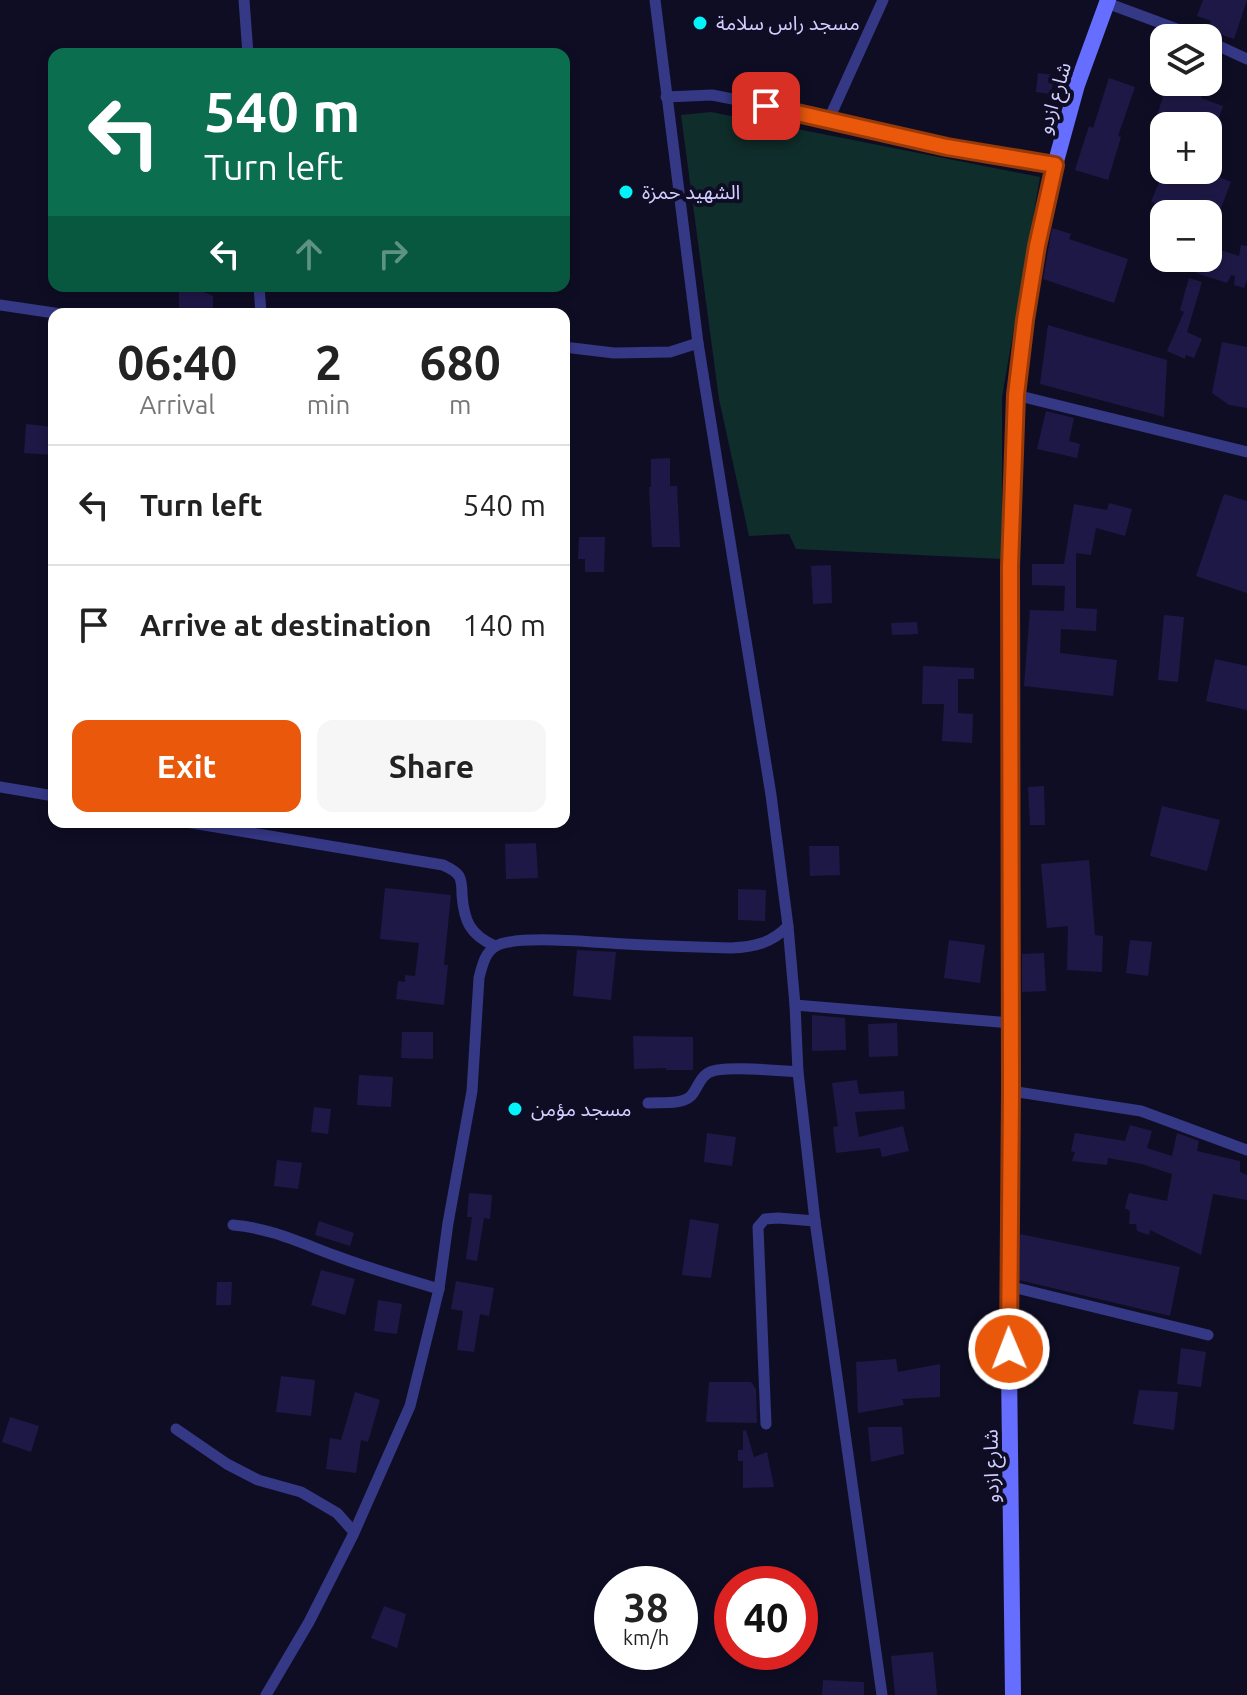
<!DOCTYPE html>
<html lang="en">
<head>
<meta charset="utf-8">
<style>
	body { margin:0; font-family:Ubuntu,"Noto Sans Arabic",sans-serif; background:#f6f6f6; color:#222; height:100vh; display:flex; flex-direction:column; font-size:30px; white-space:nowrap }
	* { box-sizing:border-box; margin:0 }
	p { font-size:26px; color:#767676 }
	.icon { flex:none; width:44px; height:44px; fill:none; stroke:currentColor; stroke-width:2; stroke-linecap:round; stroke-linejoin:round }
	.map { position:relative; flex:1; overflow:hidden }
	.side { position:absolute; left:48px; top:308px; width:522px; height:520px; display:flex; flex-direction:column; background:#fff; border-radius:16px; box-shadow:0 4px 12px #0003 }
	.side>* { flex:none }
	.hud { position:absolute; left:48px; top:48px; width:522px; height:244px; border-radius:16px; box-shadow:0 4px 12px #0003; background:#0b6e4f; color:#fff; overflow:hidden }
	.tools { position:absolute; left:1150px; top:24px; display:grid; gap:16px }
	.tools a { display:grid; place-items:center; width:72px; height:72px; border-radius:16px; background:#fff; box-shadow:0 4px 12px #0003; font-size:40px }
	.speed { position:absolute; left:594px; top:1566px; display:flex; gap:16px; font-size:40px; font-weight:700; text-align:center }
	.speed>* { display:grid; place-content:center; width:104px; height:104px; border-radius:50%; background:#fff; box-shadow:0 4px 12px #0003; line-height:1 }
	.speed small { font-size:20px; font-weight:400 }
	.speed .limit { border:12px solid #d22; background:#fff; color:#111 }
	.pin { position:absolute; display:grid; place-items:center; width:68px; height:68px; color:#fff; margin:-34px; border-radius:16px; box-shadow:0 4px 12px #0006 }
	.me { position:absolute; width:88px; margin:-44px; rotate:359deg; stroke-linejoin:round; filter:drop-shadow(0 0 6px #0008) }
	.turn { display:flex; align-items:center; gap:28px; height:168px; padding:0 24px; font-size:36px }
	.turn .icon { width:104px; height:104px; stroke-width:2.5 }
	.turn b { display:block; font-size:56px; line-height:68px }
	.lanes { display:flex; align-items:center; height:76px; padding:0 24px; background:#0003; justify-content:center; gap:40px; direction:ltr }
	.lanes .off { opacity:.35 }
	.eta { display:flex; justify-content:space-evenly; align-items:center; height:136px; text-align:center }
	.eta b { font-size:48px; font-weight:600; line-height:56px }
	.cta { display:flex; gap:16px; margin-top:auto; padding:16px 24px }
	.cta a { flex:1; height:92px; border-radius:16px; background:#ea580c; color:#fff; font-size:32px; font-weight:600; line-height:92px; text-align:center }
	.cta a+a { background:#f6f6f6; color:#222 }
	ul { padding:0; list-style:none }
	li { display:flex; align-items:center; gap:24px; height:120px; padding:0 24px; border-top:2px solid #e0e0e0 }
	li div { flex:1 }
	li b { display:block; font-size:30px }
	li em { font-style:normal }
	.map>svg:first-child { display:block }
</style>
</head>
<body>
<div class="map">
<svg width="1247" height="1695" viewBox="0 0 1247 1695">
	<rect width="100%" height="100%" fill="#0f0d24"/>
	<!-- green -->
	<polygon fill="#0f2e2b" points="711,112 1040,177 1002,397 1002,559 796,549 789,534 749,536 719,399 681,115"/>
	<!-- building -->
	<g fill="#1e1846">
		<polygon points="1203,0 1247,0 1234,39 1208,30 1211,21 1197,16"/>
		<polygon points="1038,73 1054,75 1051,94 1036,92"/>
		<polygon points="1109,78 1135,87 1118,136 1121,137 1108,180 1075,170 1089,126 1093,128"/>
		<polygon points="1168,82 1206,82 1201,98 1223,106 1216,126 1181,126 1182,124 1157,115"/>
		<polygon points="1164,170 1203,170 1231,182 1209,239 1208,214 1160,214 1162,206 1151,202"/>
		<polygon points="1052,228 1071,234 1069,239 1128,259 1114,303 1043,279"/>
		<polygon points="1241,245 1247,246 1247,280 1244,288 1234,285 1235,276 1231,275 1227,283 1196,273 1201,258 1208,258 1208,246 1239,256"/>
		<polygon points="1189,278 1202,282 1187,332 1202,339 1194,358 1186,355 1185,359 1167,351 1184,312 1180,310"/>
		<polygon points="179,286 190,286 213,296 213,314 179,314"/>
		<polygon points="1048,325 1167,360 1164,417 1040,384"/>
		<polygon points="1222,342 1247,347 1247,408 1229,405 1212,393"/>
		<polygon points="1046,411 1074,418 1069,441 1080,444 1077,458 1037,449"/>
		<polygon points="26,424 54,427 54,455 24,453"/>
		<polygon points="670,458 670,486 677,486 680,547 652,547 649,487 651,487 651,459"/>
		<polygon points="1224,494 1247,501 1247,593 1196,576"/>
		<polygon points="1109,503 1132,509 1125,536 1096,528 1091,555 1076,553 1076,608 1097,609 1096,631 1061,629 1060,653 1117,660 1113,696 1024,686 1030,610 1064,611 1065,586 1032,585 1032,564 1064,564 1074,504 1107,510"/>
		<polygon points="579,537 605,537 604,572 585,572 585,559 578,559"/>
		<polygon points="831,565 832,603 813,604 811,566"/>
		<polygon points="1164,615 1184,617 1178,682 1158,680"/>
		<polygon points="917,622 918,634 892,635 891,623"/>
		<polygon points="1215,659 1247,666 1247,710 1206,701"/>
		<polygon points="923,666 974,668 974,679 958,679 958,713 973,714 972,743 942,741 944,704 922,704"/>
		<polygon points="1044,786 1045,825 1030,825 1028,787"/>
		<polygon points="1162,806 1220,820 1207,871 1150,856"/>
		<polygon points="536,843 538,878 506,879 505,844"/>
		<polygon points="809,846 839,846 840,875 810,876"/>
		<polygon points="1089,860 1095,935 1103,936 1102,972 1067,970 1068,926 1047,928 1041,864"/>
		<polygon points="385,888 451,895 444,965 448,965 444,1005 396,999 398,981 405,982 405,975 415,976 419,943 380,939"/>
		<polygon points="738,889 766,890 765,921 738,920"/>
		<polygon points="949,940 985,945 980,983 944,978"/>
		<polygon points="1130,940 1152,942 1148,976 1126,973"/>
		<polygon points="577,950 616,952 611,1000 573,996"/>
		<polygon points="1044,953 1046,991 1022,992 1022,954"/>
		<polygon points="812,1015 845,1018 846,1050 812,1051"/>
		<polygon points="897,1023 898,1056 869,1057 868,1024"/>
		<polygon points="402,1032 433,1032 433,1059 401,1058"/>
		<polygon points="633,1036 693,1037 693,1070 666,1070 666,1068 634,1069"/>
		<polygon points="359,1075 393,1077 391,1107 357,1105"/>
		<polygon points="857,1080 859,1094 904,1091 905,1109 855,1112 859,1137 903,1126 909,1151 882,1157 880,1148 836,1153 833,1127 838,1126 832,1083"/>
		<polygon points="314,1107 331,1109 328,1134 311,1132"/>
		<polygon points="1130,1125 1152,1131 1147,1148 1172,1156 1177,1133 1199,1141 1197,1151 1240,1161 1240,1172 1247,1175 1247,1200 1213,1194 1201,1255 1150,1230 1149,1235 1137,1231 1136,1224 1129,1224 1130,1211 1125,1208 1129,1193 1167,1201 1172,1174 1142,1164 1108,1158 1107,1165 1072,1161 1075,1152 1071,1151 1075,1133 1125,1141"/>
		<polygon points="707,1133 736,1137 732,1166 704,1162"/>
		<polygon points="277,1160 302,1163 298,1189 274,1186"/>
		<polygon points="469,1193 492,1195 490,1219 484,1218 477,1261 466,1259 472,1217 467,1217"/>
		<polygon points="690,1219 719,1224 711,1278 682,1275"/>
		<polygon points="319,1221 354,1233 350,1246 315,1235"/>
		<polygon points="1020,1234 1180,1267 1170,1316 1019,1280"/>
		<polygon points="321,1270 355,1279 345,1315 311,1305"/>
		<polygon points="456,1281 494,1288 489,1316 480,1314 474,1352 457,1350 463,1311 451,1309"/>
		<polygon points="217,1282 232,1282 231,1305 216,1305"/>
		<polygon points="378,1300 402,1304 397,1334 374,1331"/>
		<polygon points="1181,1348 1206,1352 1201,1387 1177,1384"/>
		<polygon points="896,1359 898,1372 940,1364 940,1397 902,1399 904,1405 858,1413 856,1362"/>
		<polygon points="281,1376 315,1380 311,1416 276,1412"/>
		<polygon points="709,1382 751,1382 756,1389 757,1423 706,1422"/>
		<polygon points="1139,1390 1178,1392 1174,1430 1133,1424"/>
		<polygon points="355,1392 380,1400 368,1442 361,1440 356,1473 326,1469 330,1438 341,1440"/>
		<polygon points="10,1417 39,1426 31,1452 2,1442"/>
		<polygon points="868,1427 902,1427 904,1454 871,1462"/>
		<polygon points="746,1430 754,1457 767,1452 774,1487 743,1488 743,1461 738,1461 738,1450 743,1450 743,1431"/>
		<polygon points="384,1606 406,1614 397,1648 371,1638"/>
		<polygon points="933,1652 937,1695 895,1695 891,1656"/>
		<polygon points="823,1680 864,1682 864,1695 822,1695"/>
	</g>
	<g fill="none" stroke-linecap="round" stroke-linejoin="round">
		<!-- street -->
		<g stroke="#353885" stroke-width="11">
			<polyline points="244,0 248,54"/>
			<polyline points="655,0 698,343 771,795 788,926 795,1005 798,1072 815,1221 882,1695"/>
			<polyline points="1107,3 1201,38"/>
			<polyline points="1208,41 1247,59"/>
			<polyline points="666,97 712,95 794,111 947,147 1055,165"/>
			<polyline points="829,119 883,0"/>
			<polyline points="259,286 261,314"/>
			<polyline points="0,305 61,314"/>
			<polyline points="564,347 614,353 670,352 698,343"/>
			<polyline points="1016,395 1247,452"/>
			<polyline points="0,787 54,796"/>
			<path d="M 186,822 L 443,865 C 449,868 455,870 459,876 C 462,881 462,888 462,895 C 464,921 470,935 495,946"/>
			<polyline points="795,1005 1011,1023"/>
			<polyline points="1011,1091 1141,1111 1247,1150"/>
			<path d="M 648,1103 C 662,1102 681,1105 691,1096 C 698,1088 700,1076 710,1072 C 724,1065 780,1071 798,1072"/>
			<path d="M 233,1225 C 271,1228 303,1244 339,1257 C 371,1269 405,1279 439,1289"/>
			<polyline points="1008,1286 1208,1335"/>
			<polyline points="766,1424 758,1227 765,1219 778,1218 815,1221"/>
			<polyline points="176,1429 227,1464 258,1480 301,1492 337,1513 354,1532"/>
			<path d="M 266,1695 L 309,1622 L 353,1535 L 410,1406 L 439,1289 L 448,1223 L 472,1091 L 479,978 C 482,966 485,952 496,946 C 518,934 597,943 625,944 C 660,946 695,947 731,948 C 754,947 772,943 788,926"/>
		</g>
		<!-- secondary -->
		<polyline stroke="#666eff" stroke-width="16" points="1013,1695 1008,1286 1011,1091 1010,567 1016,395 1025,320 1037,246 1055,165 1077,85 1108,0"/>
	</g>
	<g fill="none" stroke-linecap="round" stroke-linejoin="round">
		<!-- route casing -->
		<g stroke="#983908" stroke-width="20">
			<polyline id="route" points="766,106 947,147 1055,165 1037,246 1025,320 1016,395 1010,567 1011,1091 1009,1349"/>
		</g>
		<!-- route -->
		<use href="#route" stroke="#ea580c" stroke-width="14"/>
	</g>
	<!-- markers -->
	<g fill="#00f4fa" stroke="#0f0d24" stroke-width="3">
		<circle cx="700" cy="23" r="8"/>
		<circle cx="626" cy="192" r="8"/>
		<circle cx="515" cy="1109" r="8"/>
	</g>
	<g text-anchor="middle" stroke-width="8" stroke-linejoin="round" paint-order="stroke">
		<!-- poi labels -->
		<g font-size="20" fill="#d1cfff" stroke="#0f0d24" text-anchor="start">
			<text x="716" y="30">مسجد راس سلامة</text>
			<text x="642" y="199">الشهيد حمزة</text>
			<text x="531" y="1116">مسجد مؤمن</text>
		</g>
		<!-- street labels -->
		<g font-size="20" fill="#d1cfff" stroke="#0f0d24">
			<text transform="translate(1054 98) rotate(-73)" y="7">شارع ازدو</text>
			<text transform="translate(991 1466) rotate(-91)" y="7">شارع ازدو</text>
		</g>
	</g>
</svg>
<div class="tools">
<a><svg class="icon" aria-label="layers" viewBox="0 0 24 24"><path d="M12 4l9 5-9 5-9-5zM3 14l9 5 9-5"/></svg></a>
<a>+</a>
<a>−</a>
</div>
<div class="speed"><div>38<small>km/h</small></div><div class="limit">40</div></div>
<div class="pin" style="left:766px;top:106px;background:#d93025"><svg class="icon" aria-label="arrive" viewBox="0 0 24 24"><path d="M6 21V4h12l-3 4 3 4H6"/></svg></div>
<svg class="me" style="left:1009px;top:1349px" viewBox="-20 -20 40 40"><circle r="17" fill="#ea580c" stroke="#fff" stroke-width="3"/><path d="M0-11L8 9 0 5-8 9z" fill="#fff"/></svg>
<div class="hud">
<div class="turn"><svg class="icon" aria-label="left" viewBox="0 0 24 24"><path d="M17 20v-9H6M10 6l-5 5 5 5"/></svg><div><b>540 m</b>Turn left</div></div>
<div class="lanes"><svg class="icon" aria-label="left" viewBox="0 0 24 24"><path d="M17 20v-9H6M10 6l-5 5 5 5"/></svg><svg class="icon off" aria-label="ahead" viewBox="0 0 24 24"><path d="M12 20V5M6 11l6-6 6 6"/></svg><svg class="icon off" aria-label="right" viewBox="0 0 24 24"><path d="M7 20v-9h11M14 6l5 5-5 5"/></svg></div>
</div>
<section class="side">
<div class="eta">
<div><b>06:40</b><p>Arrival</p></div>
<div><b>2</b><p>min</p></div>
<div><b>680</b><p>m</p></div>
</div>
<ul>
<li><svg class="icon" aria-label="left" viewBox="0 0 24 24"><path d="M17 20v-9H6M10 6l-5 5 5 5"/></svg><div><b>Turn left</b></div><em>540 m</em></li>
<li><svg class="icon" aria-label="arrive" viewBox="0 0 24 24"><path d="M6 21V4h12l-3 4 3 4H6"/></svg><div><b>Arrive at destination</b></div><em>140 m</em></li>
</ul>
<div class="cta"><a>Exit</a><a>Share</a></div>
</section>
</div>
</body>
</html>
